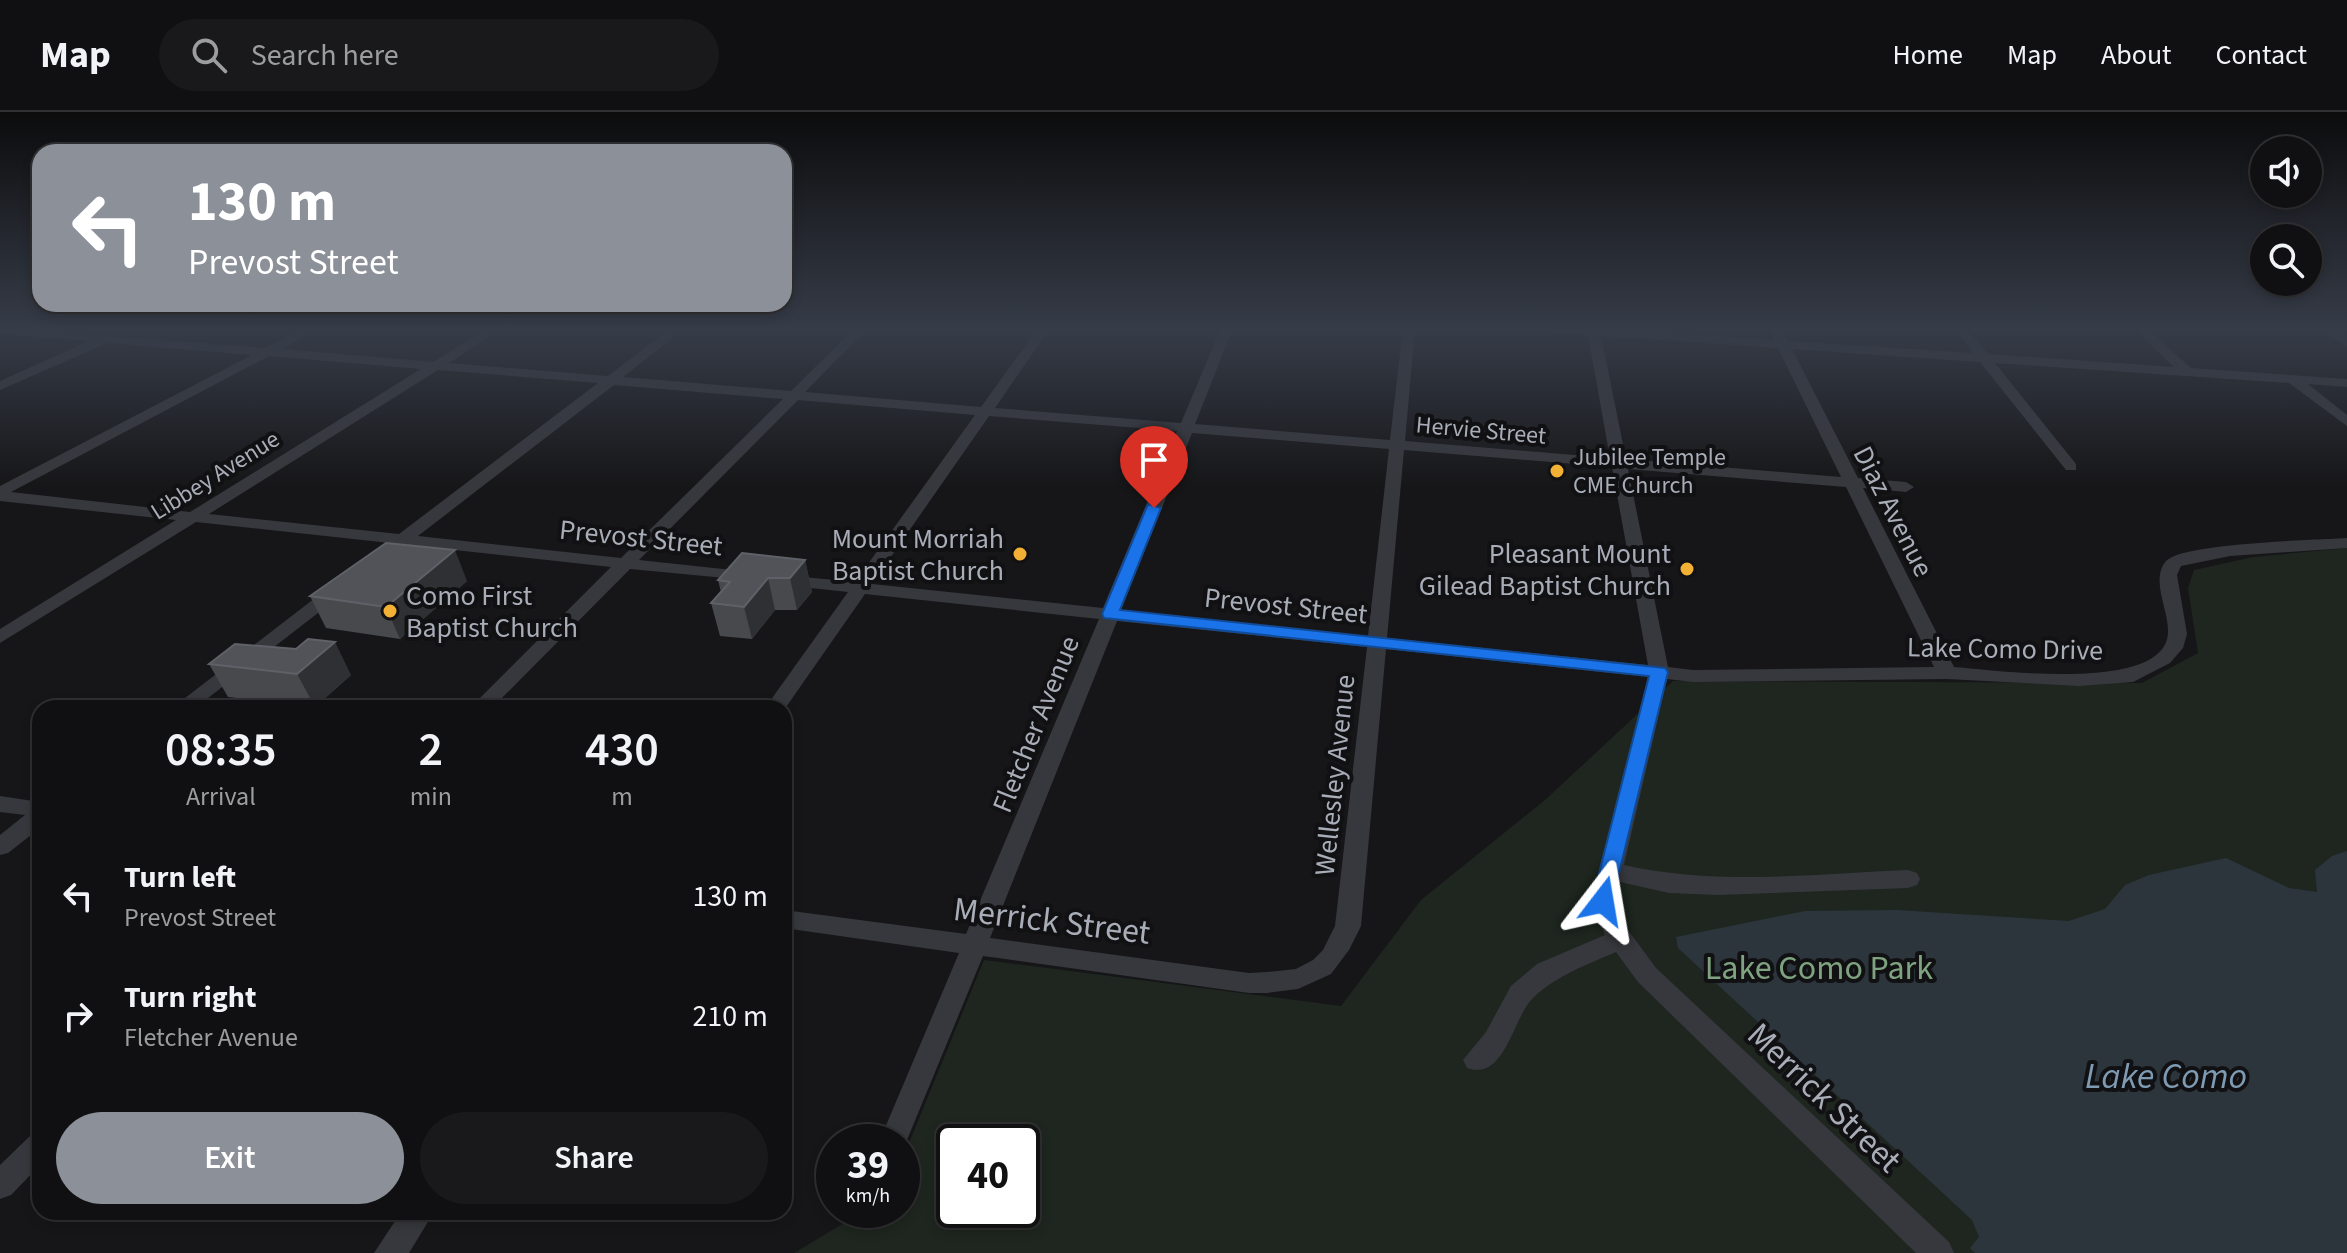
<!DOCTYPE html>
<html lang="en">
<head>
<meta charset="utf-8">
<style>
	body { margin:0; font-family:"Source Sans 3",sans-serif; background:#19191b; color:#f1f3f6; height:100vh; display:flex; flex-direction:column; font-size:30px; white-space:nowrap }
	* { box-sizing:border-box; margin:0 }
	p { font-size:26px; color:#9c9d9f }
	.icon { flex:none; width:44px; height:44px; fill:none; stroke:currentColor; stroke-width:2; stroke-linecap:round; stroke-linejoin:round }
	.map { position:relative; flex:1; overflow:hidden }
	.sheet { position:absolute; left:32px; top:588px; width:760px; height:520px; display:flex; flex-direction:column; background:#101012; border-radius:24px; box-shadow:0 4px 12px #0003,0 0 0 2px #303032 }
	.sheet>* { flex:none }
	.top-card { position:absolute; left:32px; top:32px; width:760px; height:168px; border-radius:24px; box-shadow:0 4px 12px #0003,0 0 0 2px #303032; background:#8c9099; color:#fff; overflow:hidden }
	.tools { position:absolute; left:2250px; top:24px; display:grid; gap:16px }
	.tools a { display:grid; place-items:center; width:72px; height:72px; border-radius:50%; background:#101012; box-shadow:0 4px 12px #0003,0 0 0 2px #303032; font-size:40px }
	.speed { position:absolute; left:816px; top:1012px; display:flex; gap:16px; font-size:40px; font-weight:700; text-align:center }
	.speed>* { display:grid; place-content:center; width:104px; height:104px; border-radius:50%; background:#101012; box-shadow:0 4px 12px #0003,0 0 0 2px #303032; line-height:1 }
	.speed small { font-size:20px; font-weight:400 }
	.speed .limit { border:4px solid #111; border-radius:12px; background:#fff; color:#111 }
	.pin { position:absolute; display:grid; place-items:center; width:68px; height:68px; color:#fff; margin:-82px -34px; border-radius:50% 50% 50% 0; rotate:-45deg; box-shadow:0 0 8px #0007 }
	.pin .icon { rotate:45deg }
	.me { position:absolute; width:88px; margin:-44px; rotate:14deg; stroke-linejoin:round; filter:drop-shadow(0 0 6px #0008) }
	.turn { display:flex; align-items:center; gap:28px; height:168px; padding:0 24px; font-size:36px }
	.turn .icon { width:104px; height:104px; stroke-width:2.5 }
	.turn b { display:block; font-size:56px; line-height:68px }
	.eta { display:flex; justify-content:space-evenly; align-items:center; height:136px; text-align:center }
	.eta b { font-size:48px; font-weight:600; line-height:56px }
	.action { display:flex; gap:16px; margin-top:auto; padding:16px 24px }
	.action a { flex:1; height:92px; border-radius:48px; background:#8c9099; color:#fff; font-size:32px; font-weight:600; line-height:92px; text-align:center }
	.action a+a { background:#19191b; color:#f1f3f6 }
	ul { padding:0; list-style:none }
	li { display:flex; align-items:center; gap:24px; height:120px; padding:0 24px }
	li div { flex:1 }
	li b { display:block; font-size:30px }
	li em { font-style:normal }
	header { display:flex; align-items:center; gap:48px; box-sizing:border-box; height:112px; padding:0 40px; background:#101012; border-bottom:2px solid #303032 }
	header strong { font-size:38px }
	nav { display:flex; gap:44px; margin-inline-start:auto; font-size:28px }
	.search { width:560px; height:72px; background:#19191b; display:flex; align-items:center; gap:20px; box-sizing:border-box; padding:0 28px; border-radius:44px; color:#9c9d9f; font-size:30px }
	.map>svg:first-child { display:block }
</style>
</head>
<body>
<header>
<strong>Map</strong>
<div class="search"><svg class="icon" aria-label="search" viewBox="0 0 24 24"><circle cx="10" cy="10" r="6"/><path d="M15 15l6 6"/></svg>Search here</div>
<nav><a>Home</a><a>Map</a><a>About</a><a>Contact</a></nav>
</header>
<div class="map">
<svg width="2347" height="1141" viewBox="0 0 2347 1141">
	<rect width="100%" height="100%" fill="#161618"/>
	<!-- green -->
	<path fill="#1e261f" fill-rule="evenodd" d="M 2347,436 L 2347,1141 L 794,1141 L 866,1098 L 902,1098 L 902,1048 L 984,848 L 1341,894 L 1421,788 L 1545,688 L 1673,569 L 2142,571 L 2198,541 L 2188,476 L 2194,458 L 2253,445 ZM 954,1030 L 1022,1030 L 1022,1098 L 954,1098 Z"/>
	<!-- water -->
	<polygon fill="#2c353c" points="2347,739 2347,1141 1975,1141 1970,1136 1979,1125 1972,1108 1678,836 1676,825 1805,799 1897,798 2069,809 2105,797 2125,773 2149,763 2226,746 2289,776 2317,780 2315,758 2332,744"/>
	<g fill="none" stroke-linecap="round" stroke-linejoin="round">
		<!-- minor -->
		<g fill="#37383d" fill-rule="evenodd">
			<path d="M 0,216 L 265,236 L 304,216 L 319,216 L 282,237 L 433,250 L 488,216 L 502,216 L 449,251 L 608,264 L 671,216 L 685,216 L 623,265 L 791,279 L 855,216 L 868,216 L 805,280 L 981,295 L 1038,216 L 1050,216 L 995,296 L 1181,311 L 1221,216 L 1233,216 L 1195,312 L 1390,328 L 1403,216 L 1415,216 L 1405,329 L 1610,346 L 1588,223 L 1547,220 L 1541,216 L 1599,216 L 1774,228 L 1769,216 L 1781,216 L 1788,229 L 1973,241 L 1954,216 L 1966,216 L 1988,242 L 2174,255 L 2133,216 L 2146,216 L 2191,256 L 2347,267 L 2347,275 L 2308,272 L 2347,303 L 2347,314 L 2289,271 L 1995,251 L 2076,352 L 2076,358 L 2066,358 L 1980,250 L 1792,237 L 1858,366 L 1906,370 L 1914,375 L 1906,380 L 1863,376 L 1954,555 C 1994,558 2167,582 2168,520 C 2169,498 2150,468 2166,449 C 2182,431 2317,428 2347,426 L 2347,436 L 2230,444 L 2181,454 L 2177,463 L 2187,522 L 2183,536 L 2170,551 L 2133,570 L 2079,574 L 1947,567 L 1693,570 L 1667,567 L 1624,753 C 1717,774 1813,762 1908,758 L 1917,761 L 1920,767 L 1917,773 L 1908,776 L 1718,783 L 1669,781 L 1620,770 L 1615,789 L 1628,818 L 1656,856 L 1949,1130 L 1954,1141 L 1916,1141 L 1638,870 L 1616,840 C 1586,853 1558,863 1534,885 C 1513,903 1506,970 1467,956 L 1463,948 L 1486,920 L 1511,874 L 1537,852 L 1605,823 L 1591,789 L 1648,565 L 1386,537 L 1361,814 L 1349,838 L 1331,862 L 1298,877 L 1267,881 L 1249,881 L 983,844 L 902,1040 L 902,1030 L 879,1030 L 959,841 L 784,816 L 784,798 L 966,822 L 1099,507 L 865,482 L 784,598 L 765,596 L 848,480 L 783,473 L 774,468 L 783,463 L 855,470 L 975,303 L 798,288 L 639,448 L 751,460 L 760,465 L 757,469 L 630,457 L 492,596 L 470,596 L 611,455 L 196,410 L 0,531 L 0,517 L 176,408 L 0,389 L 0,374 L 252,243 L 107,231 L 0,278 L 0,269 L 89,229 L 0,222 ZM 1601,224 L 1778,236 L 1841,365 L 1626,347 ZM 269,244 L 421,257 L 190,400 L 11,380 ZM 438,258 L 598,271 L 399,422 L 209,402 ZM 614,273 L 783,287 L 621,446 L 418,424 ZM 989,304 L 1177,319 L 1103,496 L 872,472 ZM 1192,321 L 1389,337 L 1368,524 L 1121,498 ZM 1404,338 L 1612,355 L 1648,553 L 1387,526 ZM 1628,357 L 1846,375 L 1934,555 L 1693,558 L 1668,555 ZM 1117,509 L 1367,535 L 1335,814 L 1323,838 L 1313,848 L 1296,857 L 1267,860 L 1249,861 L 990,826 Z"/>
			<polygon points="2320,216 2334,216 2347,225 2347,235"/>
			<polygon points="334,475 340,476 343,480 340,484 195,596 172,596 328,476"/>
			<polygon points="0,684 40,690 40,716 8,741 0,743 0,723 25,703 0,700"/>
			<polygon points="40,1020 40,1053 11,1083 0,1087 0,1053 30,1024"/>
			<polygon points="401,1100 434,1100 409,1141 374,1141"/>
		</g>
	</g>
	<!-- wall -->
	<g fill="#47494d">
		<polygon points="805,448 812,480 797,498 775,498 752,527 720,524 711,491 721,480 718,468"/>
		<polygon points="467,469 400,527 326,516 310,484"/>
		<polygon points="209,552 351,563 315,595 228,585"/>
	</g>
	<!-- shaded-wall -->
	<g fill="#2f3033">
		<polygon points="455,438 467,469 400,527 386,495"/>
		<polygon points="805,448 812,480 797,498 790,466"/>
		<polygon points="768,466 775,498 752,527 744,495"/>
		<polygon points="335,530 351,563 315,595 297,562"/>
	</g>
	<!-- building -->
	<g fill="#525359" stroke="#5f6168" stroke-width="2">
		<polygon points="386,431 455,438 386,495 310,484"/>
		<polygon points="742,441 805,448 790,466 768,466 744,495 711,491 730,470 718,468"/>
		<polygon points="308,527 335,530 297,562 209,552 235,532 296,537"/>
	</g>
	<!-- sky -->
	<linearGradient id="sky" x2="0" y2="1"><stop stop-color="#0c0c0d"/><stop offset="0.58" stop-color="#363c48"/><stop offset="1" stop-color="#363c48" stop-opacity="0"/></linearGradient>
	<rect width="2347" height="375" fill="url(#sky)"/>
	<!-- route -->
	<polygon fill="#1a73e8" stroke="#114b97" stroke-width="2" points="1148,392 1161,396 1120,498 1665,556 1668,560 1611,794 1603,797 1592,789 1649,564 1104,506 1102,502"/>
	<!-- markers -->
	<g fill="#f2b134" stroke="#111113" stroke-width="3">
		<circle cx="1557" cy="359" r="8"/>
		<circle cx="1020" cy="442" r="8"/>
		<circle cx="1687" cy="457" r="8"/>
		<circle cx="390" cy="499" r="8"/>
	</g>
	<g text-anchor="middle" stroke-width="8" stroke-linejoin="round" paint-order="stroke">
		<!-- far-street labels -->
		<g font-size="24" fill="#a8adb8" stroke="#111113">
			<text transform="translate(1481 318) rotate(5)" y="8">Hervie Street</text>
			<text transform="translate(215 363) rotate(-32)" y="8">Libbey Avenue</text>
		</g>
		<!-- far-poi labels -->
		<g font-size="24" fill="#a8adb8" stroke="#111113" text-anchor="start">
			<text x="1573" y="353">Jubilee Temple<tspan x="1573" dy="28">CME Church</tspan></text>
		</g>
		<!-- street labels -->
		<g font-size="28" fill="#a8adb8" stroke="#111113">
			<text transform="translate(1894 399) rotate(63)" y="10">Diaz Avenue</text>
			<text transform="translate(641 425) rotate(6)" y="10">Prevost Street</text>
			<text transform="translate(1286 493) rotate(6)" y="10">Prevost Street</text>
			<text transform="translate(2005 536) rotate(1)" y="10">Lake Como Drive</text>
			<text transform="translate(1035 612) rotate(-68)" y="10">Fletcher Avenue</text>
			<text transform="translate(1334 663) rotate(-84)" y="10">Wellesley Avenue</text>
		</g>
		<!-- poi labels -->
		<g font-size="28" fill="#a8adb8" stroke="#111113" text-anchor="end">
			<text x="1004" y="436">Mount Morriah<tspan x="1004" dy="32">Baptist Church</tspan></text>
			<text x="1671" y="451">Pleasant Mount<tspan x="1671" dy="32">Gilead Baptist Church</tspan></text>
			<text x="406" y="493" text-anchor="start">Como First<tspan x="406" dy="32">Baptist Church</tspan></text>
		</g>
		<!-- near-street labels -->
		<g font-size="34" fill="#a8adb8" stroke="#111113">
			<text transform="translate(1052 808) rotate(7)" y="12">Merrick Street</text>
			<text transform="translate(1825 985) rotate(44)" y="12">Merrick Street</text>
		</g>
		<!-- near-park labels -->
		<g font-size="34" fill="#7fa381" stroke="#111113">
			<text x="1819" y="867">Lake Como Park</text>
		</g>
		<!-- near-water labels -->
		<g font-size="36" font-style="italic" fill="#7f9bb3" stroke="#111113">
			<text x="2166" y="976">Lake Como</text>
		</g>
	</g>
</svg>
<div class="tools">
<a><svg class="icon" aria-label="sound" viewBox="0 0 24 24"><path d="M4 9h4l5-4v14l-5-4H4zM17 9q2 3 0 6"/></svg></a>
<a><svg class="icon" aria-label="search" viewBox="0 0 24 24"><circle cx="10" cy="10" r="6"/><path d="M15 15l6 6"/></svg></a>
</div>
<div class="speed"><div>39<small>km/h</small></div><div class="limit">40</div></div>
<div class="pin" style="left:1154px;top:396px;background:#d93025"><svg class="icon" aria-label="arrive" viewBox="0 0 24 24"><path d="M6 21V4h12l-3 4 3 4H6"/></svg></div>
<svg class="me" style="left:1603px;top:789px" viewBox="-20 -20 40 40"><path d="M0-17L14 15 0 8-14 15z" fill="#1a73e8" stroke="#fff" stroke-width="4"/></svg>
<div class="top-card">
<div class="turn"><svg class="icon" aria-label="left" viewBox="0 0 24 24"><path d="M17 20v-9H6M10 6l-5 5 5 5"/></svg><div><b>130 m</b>Prevost Street</div></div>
</div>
<section class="sheet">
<div class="eta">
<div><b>08:35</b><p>Arrival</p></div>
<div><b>2</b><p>min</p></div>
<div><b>430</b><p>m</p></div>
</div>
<ul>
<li><svg class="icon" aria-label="left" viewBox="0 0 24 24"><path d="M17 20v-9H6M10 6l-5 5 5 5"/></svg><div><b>Turn left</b><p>Prevost Street</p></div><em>130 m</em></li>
<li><svg class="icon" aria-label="right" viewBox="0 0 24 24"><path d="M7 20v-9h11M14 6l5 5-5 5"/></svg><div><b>Turn right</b><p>Fletcher Avenue</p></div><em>210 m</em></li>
</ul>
<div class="action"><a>Exit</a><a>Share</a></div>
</section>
</div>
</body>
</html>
